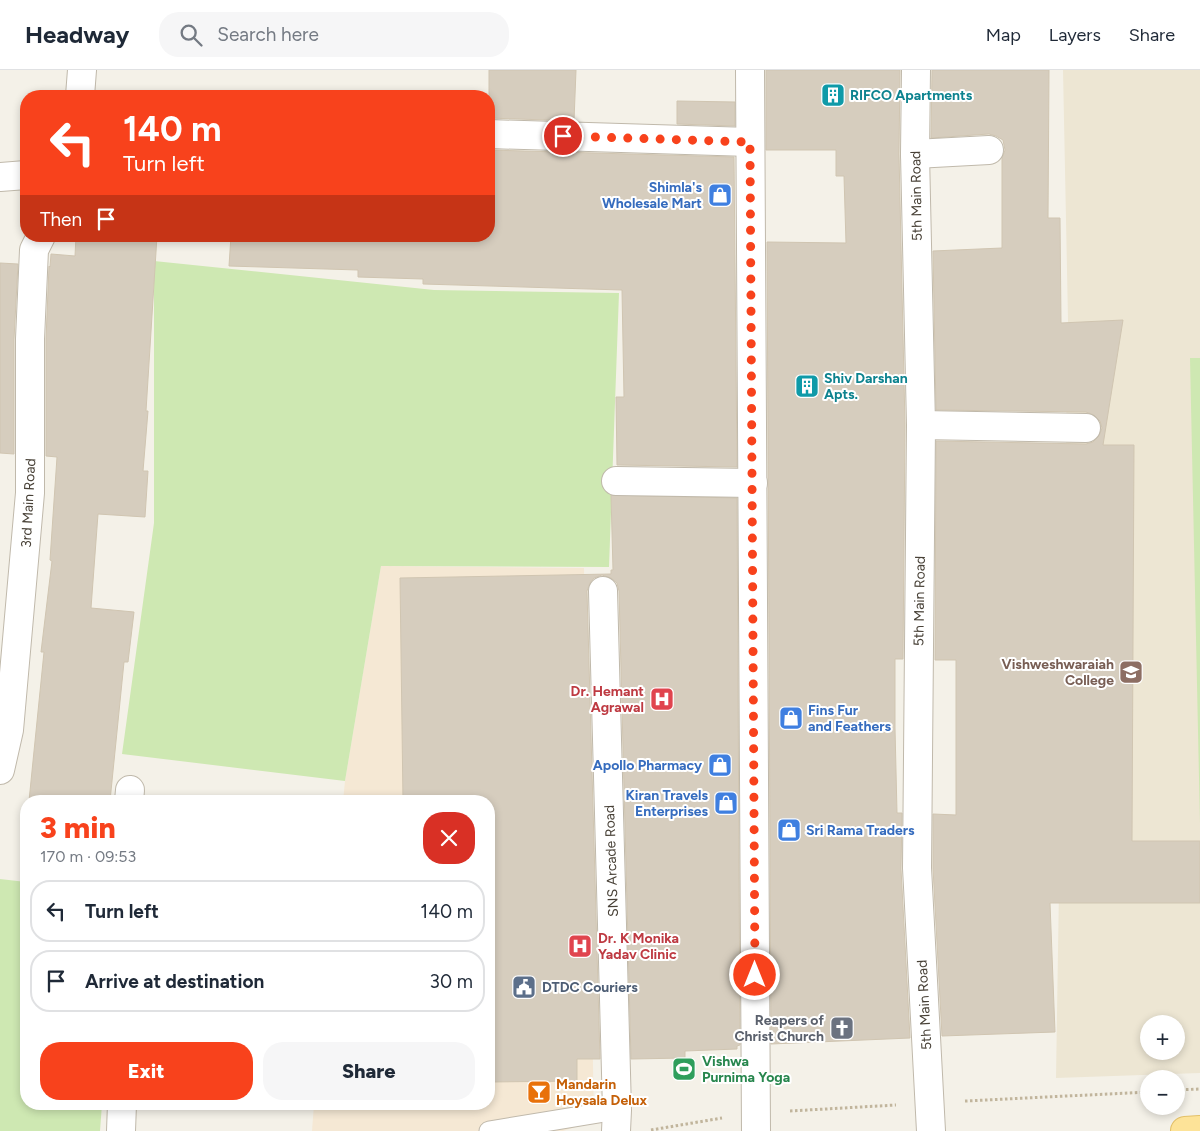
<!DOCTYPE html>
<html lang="en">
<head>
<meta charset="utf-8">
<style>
	body { margin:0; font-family:Figtree,sans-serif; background:#f6f6f7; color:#1f2937; height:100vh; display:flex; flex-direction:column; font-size:19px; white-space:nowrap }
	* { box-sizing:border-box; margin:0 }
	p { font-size:16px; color:#747a83 }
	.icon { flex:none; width:28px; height:28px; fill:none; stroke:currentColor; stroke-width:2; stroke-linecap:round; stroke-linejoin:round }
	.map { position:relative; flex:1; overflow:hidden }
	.sheet { position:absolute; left:20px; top:725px; width:475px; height:315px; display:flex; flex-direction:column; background:#fff; border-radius:20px; box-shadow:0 2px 8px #0003 }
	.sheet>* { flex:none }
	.guide { position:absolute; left:20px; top:20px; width:475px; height:152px; border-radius:20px; box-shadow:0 2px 8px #0003; background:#f8421c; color:#fff; overflow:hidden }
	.buttons { position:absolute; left:1140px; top:945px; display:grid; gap:10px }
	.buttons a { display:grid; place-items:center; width:45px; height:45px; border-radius:50%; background:#fff; box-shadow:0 2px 8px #0003; font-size:25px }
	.pin { position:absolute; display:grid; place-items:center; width:42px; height:42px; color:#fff; margin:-21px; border:2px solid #fff; border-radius:50%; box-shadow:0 1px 5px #0007 }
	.me { position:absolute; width:55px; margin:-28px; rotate:0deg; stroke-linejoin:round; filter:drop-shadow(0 0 4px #0008) }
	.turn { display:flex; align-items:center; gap:18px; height:105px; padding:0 20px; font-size:22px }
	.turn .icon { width:65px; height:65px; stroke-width:2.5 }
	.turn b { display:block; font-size:35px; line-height:42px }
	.then { display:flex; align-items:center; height:48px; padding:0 20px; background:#0003; gap:10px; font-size:19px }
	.round { display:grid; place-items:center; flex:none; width:52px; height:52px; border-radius:20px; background:#f6f6f7 }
	.headline { display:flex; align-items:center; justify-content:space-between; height:85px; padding:0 20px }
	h1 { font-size:30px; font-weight:800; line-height:38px; color:#f8421c }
	.cta { display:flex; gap:10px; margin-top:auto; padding:10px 20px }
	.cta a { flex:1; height:58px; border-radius:20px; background:#f8421c; color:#fff; font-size:20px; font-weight:800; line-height:58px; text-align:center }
	.cta a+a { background:#f6f6f7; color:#1f2937 }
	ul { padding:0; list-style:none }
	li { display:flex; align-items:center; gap:15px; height:62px; margin:0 10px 8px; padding:0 10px; border:2px solid #e0e1e3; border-radius:20px }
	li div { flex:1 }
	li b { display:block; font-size:19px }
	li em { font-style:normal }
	header { display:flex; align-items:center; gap:30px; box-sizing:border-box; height:70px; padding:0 25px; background:#fff; border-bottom:1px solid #e0e1e3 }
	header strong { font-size:24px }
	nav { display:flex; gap:28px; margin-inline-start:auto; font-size:18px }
	.search { width:350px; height:45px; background:#f6f6f7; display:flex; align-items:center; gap:12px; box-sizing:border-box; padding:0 18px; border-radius:20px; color:#747a83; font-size:19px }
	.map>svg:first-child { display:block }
</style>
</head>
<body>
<header>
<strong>Headway</strong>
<div class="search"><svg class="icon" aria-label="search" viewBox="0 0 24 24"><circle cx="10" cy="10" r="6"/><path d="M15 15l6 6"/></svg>Search here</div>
<nav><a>Map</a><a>Layers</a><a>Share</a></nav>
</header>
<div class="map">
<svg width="1200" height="1061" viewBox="0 0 1200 1061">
	<rect width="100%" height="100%" fill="#f4f1e8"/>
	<!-- commercial -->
	<polygon fill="#f5e8d4" points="381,496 584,498 594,1051 563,1061 312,1061 314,1034 489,1034 489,731 343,731 345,711"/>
	<!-- education -->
	<path fill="#ede6d3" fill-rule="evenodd" d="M 1063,0 L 1200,0 L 1200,1003 L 1056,1008 L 1068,250 ZM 1149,954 L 1176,954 L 1176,981 L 1149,981 Z"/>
	<!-- green -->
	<g fill="#cee8b2">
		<polygon points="154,191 434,220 619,223 609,497 381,496 345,711 122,684 154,453"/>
		<polygon points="1190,288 1200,288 1200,754"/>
		<polygon points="0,809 26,812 26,1034 102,1034 100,1061 0,1061"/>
	</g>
	<!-- building -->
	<g fill="#d6cdbe" stroke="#d0c5b1">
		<polygon points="489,0 576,0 574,51 489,48"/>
		<polygon points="766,0 900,0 899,84 905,355 903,589 895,589 895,658 897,743 902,743 901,799 910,968 771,974 767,172 846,173 844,106 836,106 836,80 766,80"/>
		<polygon points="932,0 1049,0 1048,148 1060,148 1061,253 1123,250 1103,375 1134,375 1132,771 1200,771 1200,833 1050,833 1055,962 942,966 933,798 933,744 956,745 956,590 935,590 936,371 1086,374 1093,372 1099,366 1102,358 1100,351 1094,345 1086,342 936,340 933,181 1002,178 1002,88 1005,80 1003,70 996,66 989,64 931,68"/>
		<polygon points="677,31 735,32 735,56 677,54"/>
		<polygon points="489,80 734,87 737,397 617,395 616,327 624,327 622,220 423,214 423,209 358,207 358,200 229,196 231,166 489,166"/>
		<polygon points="76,166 157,166 146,341 148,341 143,401 148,401 145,447 98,444 91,538 134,542 128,592 124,592 110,731 29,731 44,582 41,582 52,491 50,490 57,387 46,386 46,269 49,196 50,197 51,184 75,186"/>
		<polygon points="0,193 18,194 14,269 14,384 0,383"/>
		<polygon points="611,425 737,428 740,975 737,976 737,979 685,981 685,988 631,989 619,521 617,513 611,508 602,505 594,508 590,513 587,521 600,989 577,989 577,1011 489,1012 489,731 403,731 400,508 611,504 611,500 613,500"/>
	</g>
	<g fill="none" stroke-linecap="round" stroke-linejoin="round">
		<!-- lane casing -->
		<g stroke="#c0b9ab" stroke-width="21">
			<polyline id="lane" points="489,1061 617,1040"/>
		</g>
		<!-- street casing -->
		<g stroke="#c0b9ab" stroke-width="30">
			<g id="street">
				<polyline points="750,0 756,1061"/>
				<polyline points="916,0 915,84 921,355 917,798 931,1061"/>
				<polyline points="80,26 82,0"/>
				<polyline points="489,64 750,72"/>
				<polyline points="915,84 989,80"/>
				<polyline points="0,107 26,105"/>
				<polyline points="921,355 1086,358"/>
				<polyline points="616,411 753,413"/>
				<polyline points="603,521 617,1040 616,1061"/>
				<polyline points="0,700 9,660 30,423 30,269 34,180 41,166"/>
				<polyline points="129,731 130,720"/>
				<polyline points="121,1061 122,1034"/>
			</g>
		</g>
		<!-- primary casing -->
		<g stroke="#e3c068" stroke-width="30">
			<polyline id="primary" points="1185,1061 1200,1060"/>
		</g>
		<!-- path -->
		<g stroke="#c1b59c" stroke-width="3" stroke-dasharray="2.5 2.5" stroke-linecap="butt">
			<polyline points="1176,1020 1200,1019"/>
			<polyline points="965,1031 1149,1022"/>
			<polyline points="790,1041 896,1035"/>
			<polyline points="651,1060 722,1048"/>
		</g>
		<!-- lane -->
		<use href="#lane" stroke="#fff" stroke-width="19"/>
		<!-- street -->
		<use href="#street" stroke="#fff" stroke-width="28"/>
		<!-- primary -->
		<use href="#primary" stroke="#fde398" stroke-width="28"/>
	</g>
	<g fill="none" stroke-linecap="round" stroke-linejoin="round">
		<!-- route -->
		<polyline stroke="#f8421c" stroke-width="9" stroke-dasharray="0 16.2" points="563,66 750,72 755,905"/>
	</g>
	<!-- icons -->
	<defs>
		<g id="building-square" transform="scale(1.25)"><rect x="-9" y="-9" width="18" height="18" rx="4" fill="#0f9aa8" stroke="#fff"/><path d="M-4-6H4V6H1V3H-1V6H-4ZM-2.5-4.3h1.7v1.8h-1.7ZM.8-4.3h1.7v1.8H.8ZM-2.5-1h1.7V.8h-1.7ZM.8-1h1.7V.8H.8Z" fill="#fff"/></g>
		<g id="shop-square" transform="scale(1.25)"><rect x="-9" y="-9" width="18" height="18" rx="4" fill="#3f7fe0" stroke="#fff"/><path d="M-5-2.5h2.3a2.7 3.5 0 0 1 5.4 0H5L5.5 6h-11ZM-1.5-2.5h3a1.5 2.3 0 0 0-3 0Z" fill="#fff"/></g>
		<g id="university-square" transform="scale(1.25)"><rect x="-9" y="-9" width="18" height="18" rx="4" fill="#8d6e63" stroke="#fff"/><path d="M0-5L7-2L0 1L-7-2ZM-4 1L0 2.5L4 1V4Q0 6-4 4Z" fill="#fff"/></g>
		<g id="hospital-square" transform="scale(1.25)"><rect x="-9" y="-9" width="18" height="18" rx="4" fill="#e0444e" stroke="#fff"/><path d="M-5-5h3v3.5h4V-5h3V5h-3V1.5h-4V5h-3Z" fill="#fff"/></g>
		<g id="civic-square" transform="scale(1.25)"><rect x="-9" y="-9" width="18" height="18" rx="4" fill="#5c6f8a" stroke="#fff"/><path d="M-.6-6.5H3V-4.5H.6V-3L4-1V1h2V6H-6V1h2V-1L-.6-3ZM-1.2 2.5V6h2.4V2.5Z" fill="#fff"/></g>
		<g id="church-square" transform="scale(1.25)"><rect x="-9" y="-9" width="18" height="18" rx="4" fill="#6b7280" stroke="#fff"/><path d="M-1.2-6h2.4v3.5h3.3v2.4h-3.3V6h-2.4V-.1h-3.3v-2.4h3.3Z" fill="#fff"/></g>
		<g id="stadium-square" transform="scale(1.25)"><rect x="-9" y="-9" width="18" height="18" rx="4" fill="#2e9e5b" stroke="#fff"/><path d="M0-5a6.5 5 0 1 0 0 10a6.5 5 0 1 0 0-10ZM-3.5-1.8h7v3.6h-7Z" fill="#fff"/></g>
		<g id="bar-square" transform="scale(1.25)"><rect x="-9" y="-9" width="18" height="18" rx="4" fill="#e8710a" stroke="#fff"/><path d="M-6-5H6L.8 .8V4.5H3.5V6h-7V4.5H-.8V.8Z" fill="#fff"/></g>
	</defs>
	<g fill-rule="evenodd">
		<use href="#building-square" x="833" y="25"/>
		<use href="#shop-square" x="720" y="125"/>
		<use href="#building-square" x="807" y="316"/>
		<use href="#university-square" x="1131" y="602"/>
		<use href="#hospital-square" x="662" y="629"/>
		<use href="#shop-square" x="791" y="648"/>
		<use href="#shop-square" x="720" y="695"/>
		<use href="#shop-square" x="726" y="733"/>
		<use href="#shop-square" x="789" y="760"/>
		<use href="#hospital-square" x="580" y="876"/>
		<use href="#civic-square" x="524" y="917"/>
		<use href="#church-square" x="842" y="958"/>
		<use href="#stadium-square" x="684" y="999"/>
		<use href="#bar-square" x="539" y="1022"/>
	</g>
	<g text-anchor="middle" stroke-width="4" stroke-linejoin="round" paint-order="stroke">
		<!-- culture labels -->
		<g font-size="14" font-weight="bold" fill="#0d838f" stroke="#fff" text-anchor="start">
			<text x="850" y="30">RIFCO Apartments</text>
			<text x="824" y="313">Shiv Darshan<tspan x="824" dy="16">Apts.</tspan></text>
		</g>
		<!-- shop labels -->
		<g font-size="14" font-weight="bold" fill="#366cbe" stroke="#fff" text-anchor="end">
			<text x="702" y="122">Shimla's<tspan x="702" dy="16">Wholesale Mart</tspan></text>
			<text x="808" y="645" text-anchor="start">Fins Fur<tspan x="808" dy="16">and Feathers</tspan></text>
			<text x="702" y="700">Apollo Pharmacy</text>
			<text x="708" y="730">Kiran Travels<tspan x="708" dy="16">Enterprises</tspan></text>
			<text x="806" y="765" text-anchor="start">Sri Rama Traders</text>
		</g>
		<!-- street labels -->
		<g font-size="14" fill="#484137" stroke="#fff">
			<text transform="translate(916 126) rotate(-91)" y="5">5th Main Road</text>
			<text transform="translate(28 433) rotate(-87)" y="5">3rd Main Road</text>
			<text transform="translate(919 531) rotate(-89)" y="5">5th Main Road</text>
			<text transform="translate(611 791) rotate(-92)" y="5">SNS Arcade Road</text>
			<text transform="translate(924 935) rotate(-93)" y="5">5th Main Road</text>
		</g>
		<!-- education labels -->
		<g font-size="14" font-weight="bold" fill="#785e54" stroke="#fff" text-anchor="end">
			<text x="1114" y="599">Vishweshwaraiah<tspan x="1114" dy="16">College</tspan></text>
		</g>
		<!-- health labels -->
		<g font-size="14" font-weight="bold" fill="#be3a42" stroke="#fff" text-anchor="end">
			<text x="644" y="626">Dr. Hemant<tspan x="644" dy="16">Agrawal</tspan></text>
			<text x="598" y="873" text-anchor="start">Dr. K Monika<tspan x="598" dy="16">Yadav Clinic</tspan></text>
		</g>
		<!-- service labels -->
		<g font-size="14" font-weight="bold" fill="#4e5e75" stroke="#fff" text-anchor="start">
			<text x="542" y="922">DTDC Couriers</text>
		</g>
		<!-- worship labels -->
		<g font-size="14" font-weight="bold" fill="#5b616d" stroke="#fff" text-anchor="end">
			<text x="824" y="955">Reapers of<tspan x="824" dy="16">Christ Church</tspan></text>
		</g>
		<!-- leisure labels -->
		<g font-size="14" font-weight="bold" fill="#27864d" stroke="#fff" text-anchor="start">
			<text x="702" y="996">Vishwa<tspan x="702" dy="16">Purnima Yoga</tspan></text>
		</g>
		<!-- food labels -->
		<g font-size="14" font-weight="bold" fill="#c56008" stroke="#fff" text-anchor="start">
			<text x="556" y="1019">Mandarin<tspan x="556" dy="16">Hoysala Delux</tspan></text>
		</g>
	</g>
</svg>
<div class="buttons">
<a>+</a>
<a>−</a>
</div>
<div class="pin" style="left:563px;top:66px;background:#d93025"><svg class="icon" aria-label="arrive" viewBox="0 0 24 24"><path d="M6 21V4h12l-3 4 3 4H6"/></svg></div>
<svg class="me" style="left:755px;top:905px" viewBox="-20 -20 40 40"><circle r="17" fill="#f8421c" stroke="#fff" stroke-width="3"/><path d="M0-11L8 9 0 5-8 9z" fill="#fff"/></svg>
<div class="guide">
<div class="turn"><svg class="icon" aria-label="left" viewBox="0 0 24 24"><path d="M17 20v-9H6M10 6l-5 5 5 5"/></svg><div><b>140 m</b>Turn left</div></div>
<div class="then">Then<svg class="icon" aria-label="arrive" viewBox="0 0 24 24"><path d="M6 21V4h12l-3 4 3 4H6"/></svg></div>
</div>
<section class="sheet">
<div class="headline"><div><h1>3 min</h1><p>170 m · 09:53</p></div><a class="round" style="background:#d93025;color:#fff"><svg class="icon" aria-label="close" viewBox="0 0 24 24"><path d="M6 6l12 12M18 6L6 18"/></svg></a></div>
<ul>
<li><svg class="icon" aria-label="left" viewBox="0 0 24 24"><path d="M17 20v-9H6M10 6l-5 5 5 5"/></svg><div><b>Turn left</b></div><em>140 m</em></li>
<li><svg class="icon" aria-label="arrive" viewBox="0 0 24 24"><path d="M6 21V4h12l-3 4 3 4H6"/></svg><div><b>Arrive at destination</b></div><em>30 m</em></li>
</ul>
<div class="cta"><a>Exit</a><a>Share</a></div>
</section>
</div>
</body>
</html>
